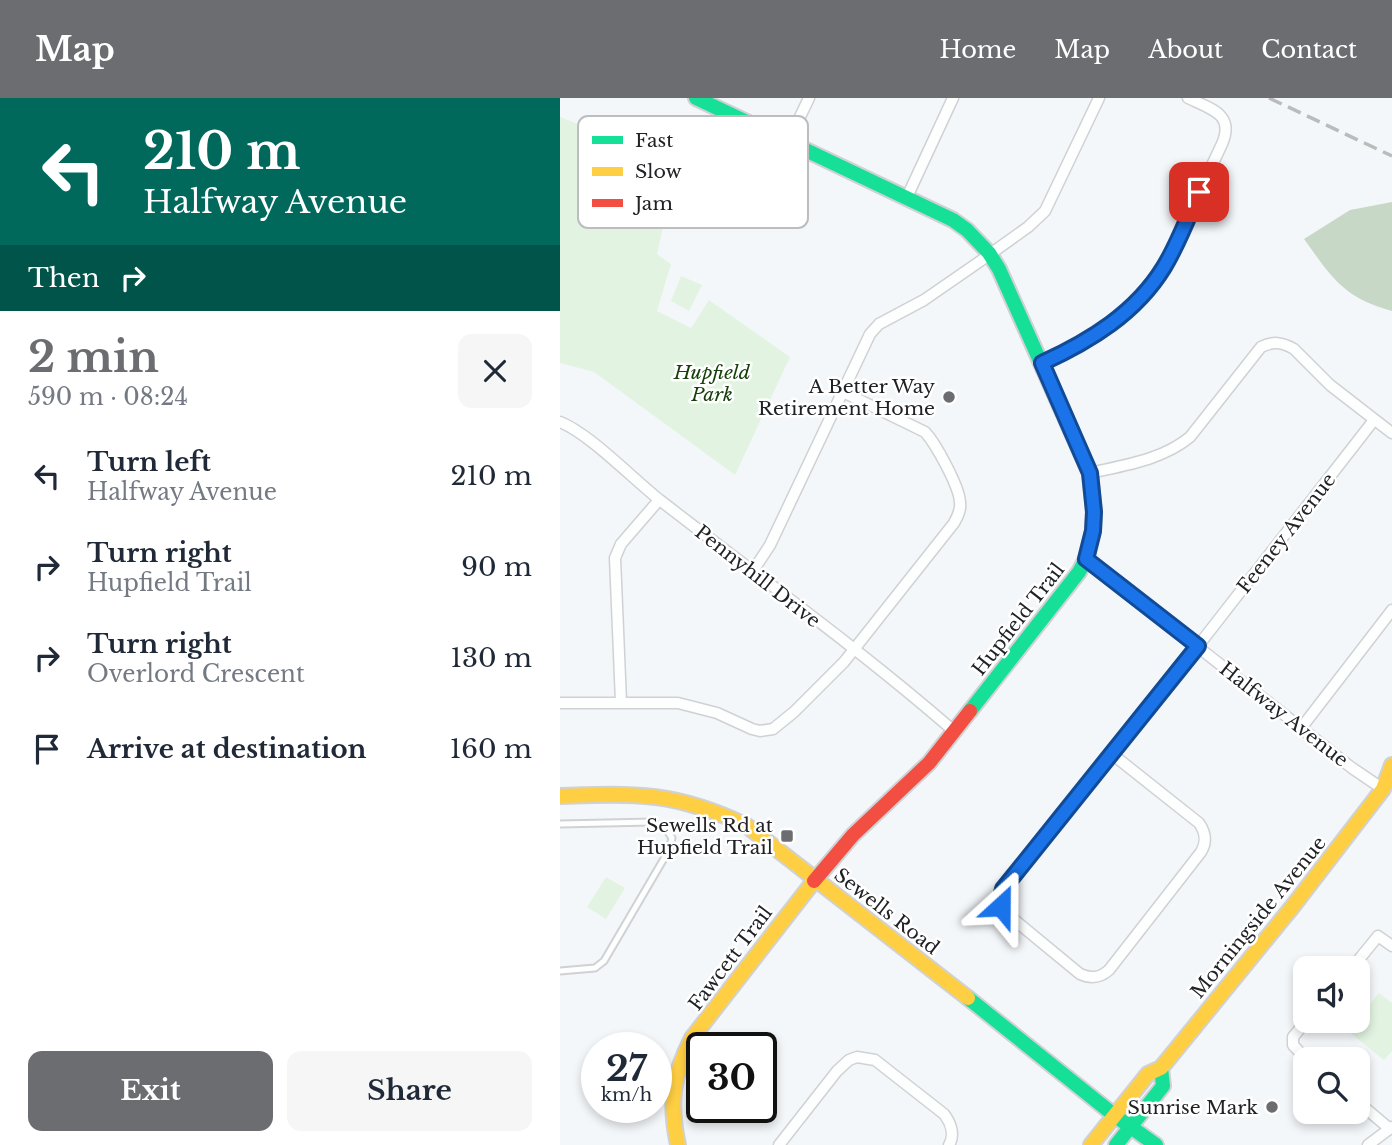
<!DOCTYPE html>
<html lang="en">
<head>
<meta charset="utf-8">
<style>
	body { margin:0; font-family:"Libre Baskerville",serif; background:#f6f6f7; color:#1f2937; height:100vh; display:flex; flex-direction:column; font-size:26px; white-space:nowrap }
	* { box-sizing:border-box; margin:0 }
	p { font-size:23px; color:#747a83 }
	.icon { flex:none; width:38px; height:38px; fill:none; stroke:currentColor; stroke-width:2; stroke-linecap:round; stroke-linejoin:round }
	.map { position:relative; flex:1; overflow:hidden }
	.panel { display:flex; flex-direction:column; background:#fff; width:560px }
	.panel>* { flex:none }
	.banner { background:#00695c; color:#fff; overflow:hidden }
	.tools { position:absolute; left:733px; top:858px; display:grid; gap:14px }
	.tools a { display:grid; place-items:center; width:77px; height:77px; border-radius:14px; background:#fff; box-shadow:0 4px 10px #0003; font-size:35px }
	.speed { position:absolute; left:21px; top:934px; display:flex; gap:14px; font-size:35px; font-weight:700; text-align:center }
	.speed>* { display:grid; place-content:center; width:91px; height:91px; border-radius:50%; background:#fff; box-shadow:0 4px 10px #0003; line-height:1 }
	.speed small { font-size:18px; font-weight:400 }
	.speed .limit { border:4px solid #111; border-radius:10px; background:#fff; color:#111 }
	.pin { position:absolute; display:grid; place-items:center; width:60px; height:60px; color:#fff; margin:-30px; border-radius:14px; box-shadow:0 4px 10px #0006 }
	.me { position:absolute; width:77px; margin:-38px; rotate:24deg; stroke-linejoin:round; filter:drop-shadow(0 0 5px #0008) }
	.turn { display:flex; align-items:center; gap:24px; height:147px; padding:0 28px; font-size:32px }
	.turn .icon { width:91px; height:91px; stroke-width:2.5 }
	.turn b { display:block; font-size:49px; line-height:60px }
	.then { display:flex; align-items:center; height:66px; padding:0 28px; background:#0003; gap:14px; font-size:26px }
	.round { display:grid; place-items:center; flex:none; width:74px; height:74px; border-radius:14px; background:#f6f6f7 }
	.head { display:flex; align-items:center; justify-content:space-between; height:119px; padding:0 28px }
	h1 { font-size:42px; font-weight:700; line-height:52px; color:#6b6d70 }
	.primary-button { display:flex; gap:14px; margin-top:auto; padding:14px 28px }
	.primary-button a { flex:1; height:80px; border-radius:14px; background:#6b6d70; color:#fff; font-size:28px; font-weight:700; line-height:80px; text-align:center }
	.primary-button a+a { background:#f6f6f7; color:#1f2937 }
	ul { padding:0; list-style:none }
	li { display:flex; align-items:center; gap:21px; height:91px; padding:0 28px }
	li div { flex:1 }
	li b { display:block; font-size:26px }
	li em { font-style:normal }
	header { display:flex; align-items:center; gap:42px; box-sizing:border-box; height:98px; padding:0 35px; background:#6b6d70; color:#fff }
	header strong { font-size:33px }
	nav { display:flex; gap:38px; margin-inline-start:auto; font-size:24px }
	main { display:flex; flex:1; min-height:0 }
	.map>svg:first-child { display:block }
</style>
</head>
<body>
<header>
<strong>Map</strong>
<nav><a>Home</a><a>Map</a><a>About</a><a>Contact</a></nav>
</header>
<main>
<section class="panel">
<div class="banner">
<div class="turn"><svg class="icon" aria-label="left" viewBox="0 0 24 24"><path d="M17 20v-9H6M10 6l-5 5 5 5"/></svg><div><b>210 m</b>Halfway Avenue</div></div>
<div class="then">Then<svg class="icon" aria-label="right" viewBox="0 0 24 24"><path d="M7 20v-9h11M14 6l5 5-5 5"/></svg></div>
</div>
<div class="head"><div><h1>2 min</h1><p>590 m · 08:24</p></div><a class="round"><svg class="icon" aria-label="close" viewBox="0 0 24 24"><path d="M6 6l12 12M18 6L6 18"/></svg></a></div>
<ul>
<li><svg class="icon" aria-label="left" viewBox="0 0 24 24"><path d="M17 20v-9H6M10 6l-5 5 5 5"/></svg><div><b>Turn left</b><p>Halfway Avenue</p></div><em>210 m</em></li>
<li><svg class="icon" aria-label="right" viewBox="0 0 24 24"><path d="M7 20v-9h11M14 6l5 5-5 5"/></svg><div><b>Turn right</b><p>Hupfield Trail</p></div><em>90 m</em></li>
<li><svg class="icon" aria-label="right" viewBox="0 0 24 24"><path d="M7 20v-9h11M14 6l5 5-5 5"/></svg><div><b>Turn right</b><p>Overlord Crescent</p></div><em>130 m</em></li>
<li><svg class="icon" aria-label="arrive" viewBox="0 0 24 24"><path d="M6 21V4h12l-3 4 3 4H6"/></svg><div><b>Arrive at destination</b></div><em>160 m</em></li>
</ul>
<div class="primary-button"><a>Exit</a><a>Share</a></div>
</section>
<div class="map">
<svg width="832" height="1047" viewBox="0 0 832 1047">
	<rect width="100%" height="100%" fill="#f4f7fa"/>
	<!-- green -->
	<g fill="#e2f4e1">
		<polygon points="0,19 118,65 97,156 111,166 97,213 131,230 149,202 230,259 175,377 34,274 0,265"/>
		<polygon points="121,178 142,187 129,213 111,203"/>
		<polygon points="46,779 65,790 46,821 27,809"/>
		<polygon points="819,895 832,905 832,953 824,962 788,933"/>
	</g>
	<!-- forest -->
	<path fill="#c7d9c6" d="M 832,104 L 832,213 C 784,200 772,180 744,141 L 790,112 Z"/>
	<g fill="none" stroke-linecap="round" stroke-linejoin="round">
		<!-- lane casing -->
		<g stroke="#d0d1d4" stroke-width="9">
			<polyline id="lane" points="0,726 92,724 106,731 112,740 109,752 44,863 35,870 0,873"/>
		</g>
		<!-- street casing -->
		<g stroke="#d0d1d4" stroke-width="13">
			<g id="street">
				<polyline points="228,44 249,0"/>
				<polyline points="347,99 393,0"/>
				<path d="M 482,266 L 530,241 L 565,215 L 587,193 L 605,167 L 662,46 C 675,16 651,11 628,0"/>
				<path d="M 0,324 C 29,335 74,382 101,403 C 199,479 301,552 395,634"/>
				<path d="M 530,375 C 565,367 602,362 630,339 L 701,249 C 713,243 722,244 734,251 L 770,287 L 832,335"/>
				<polyline points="526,461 792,670 823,691"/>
				<polyline points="193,473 210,447 310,236 319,226 364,202 419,164 468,129 485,113 539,0"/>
				<polyline points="61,604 55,460 61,446 99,402"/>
				<path d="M 0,605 L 118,605 L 157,615 L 192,631 L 200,633 L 213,631 L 234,614 L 284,564 L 394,425 C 398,418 401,412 400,404 C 399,388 376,346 365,334 L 283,294"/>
				<polyline points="742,629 832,512"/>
				<path d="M 552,656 L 639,725 C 646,735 647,744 641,754 L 549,872 C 540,880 531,881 520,876 L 446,815 L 440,802 L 443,791 L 638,548 L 814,322"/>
				<polyline points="792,870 818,838 832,848"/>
				<polyline points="746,961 733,947 733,939 747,922"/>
				<polyline points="798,1004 830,1031"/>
				<path d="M 219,1047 L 277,973 L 289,962 L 297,959 L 315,962 L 384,1016 C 391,1025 395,1037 389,1047"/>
				<polyline points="808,1047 832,1029"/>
			</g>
		</g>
		<!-- fast casing -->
		<g stroke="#d0d1d4" stroke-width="18">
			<g id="fast">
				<polyline points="136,0 393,122 407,132 429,155 439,171 530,375 534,414 533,433 526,461 519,474 410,613"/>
				<polyline points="408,900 554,1017 596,1047"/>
				<polyline points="556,1047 603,988 601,970"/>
			</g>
		</g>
		<!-- slow casing -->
		<g stroke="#d0d1d4" stroke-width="18">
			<g id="slow">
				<path d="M 0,698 C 76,695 117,694 187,728 L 408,900"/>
				<path d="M 118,1047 C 109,1004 112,979 132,940 L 254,783"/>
				<polyline points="531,1047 588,976 601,970 733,808 823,691 832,667"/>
			</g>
		</g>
		<!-- jam casing -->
		<g stroke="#d0d1d4" stroke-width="18">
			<polyline id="jam" points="254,783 293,737 369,665 410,613"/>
		</g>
		<!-- lane -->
		<use href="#lane" stroke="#fdfefe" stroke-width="5"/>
		<!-- street -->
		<use href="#street" stroke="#fdfefe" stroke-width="10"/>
		<!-- fast -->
		<use href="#fast" stroke="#16e098" stroke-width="14"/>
		<!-- slow -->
		<use href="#slow" stroke="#ffcf43" stroke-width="14"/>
		<!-- jam -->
		<use href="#jam" stroke="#f24e42" stroke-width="14"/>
		<!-- rail -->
		<polyline stroke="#babbbb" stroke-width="3.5" stroke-dasharray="14 7" stroke-linecap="butt" points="709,0 832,58"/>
	</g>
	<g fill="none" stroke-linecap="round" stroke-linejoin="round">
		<!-- route casing -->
		<g stroke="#114b97" stroke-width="18">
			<path id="route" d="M 441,808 L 440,802 L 443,791 L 638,548 L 526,461 L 533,433 L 534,414 L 530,375 L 482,265 C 530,243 576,215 604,169 C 618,146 628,119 639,94"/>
		</g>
		<!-- route -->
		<use href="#route" stroke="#1a73e8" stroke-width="12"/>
	</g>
	<!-- markers -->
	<g fill="#6b6d70" stroke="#fff" stroke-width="2.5">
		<circle cx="389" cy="299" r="7"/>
		<rect x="220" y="731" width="14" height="14" rx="3.5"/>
		<circle cx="712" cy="1009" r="7"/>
	</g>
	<g text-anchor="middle" stroke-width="5" stroke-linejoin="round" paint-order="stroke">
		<!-- park labels -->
		<g font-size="19" font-style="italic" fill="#15400b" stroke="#fff">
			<text x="152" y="281">Hupfield<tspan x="152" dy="22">Park</tspan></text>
		</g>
		<!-- poi labels -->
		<g font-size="19" fill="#212225" stroke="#fff" text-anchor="end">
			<text x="375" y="295">A Better Way<tspan x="375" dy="22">Retirement Home</tspan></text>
			<text x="213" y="734">Sewells Rd at<tspan x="213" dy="22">Hupfield Trail</tspan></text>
			<text x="698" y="1016">Sunrise Mark</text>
		</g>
		<!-- street labels -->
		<g font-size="19" fill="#212225" stroke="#fff">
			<text transform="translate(726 435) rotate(-52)" y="7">Feeney Avenue</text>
			<text transform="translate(198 478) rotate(38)" y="7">Pennyhill Drive</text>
			<text transform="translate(458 521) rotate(-52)" y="7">Hupfield Trail</text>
			<text transform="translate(724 616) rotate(38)" y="7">Halfway Avenue</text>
			<text transform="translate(327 813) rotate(38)" y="7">Sewells Road</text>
			<text transform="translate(698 819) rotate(-51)" y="7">Morningside Avenue</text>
			<text transform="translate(170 860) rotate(-53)" y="7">Fawcett Trail</text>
		</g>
	</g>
	<!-- legend -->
	<rect x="18" y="18" width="230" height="112" rx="10" fill="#fff" stroke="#bcbdbe" stroke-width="2"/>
	<rect x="32" y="38" width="31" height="8" fill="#16e098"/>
	<rect x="32" y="69" width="31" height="9" fill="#ffcf43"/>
	<rect x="32" y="101" width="31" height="8" fill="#f24e42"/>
	<g font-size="19" fill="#212225">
		<text x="75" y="49">Fast</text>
		<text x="75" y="80">Slow</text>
		<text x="75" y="112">Jam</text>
	</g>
</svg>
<div class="tools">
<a><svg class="icon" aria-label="sound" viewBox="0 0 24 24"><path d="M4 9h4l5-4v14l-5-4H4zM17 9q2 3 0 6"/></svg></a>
<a><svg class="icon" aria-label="search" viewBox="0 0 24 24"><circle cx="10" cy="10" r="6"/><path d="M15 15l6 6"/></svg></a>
</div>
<div class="speed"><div>27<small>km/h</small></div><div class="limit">30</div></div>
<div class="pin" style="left:639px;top:94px;background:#d93025"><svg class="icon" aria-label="arrive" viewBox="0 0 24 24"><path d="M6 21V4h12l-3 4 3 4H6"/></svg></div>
<svg class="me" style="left:441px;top:808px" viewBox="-20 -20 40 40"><path d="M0-17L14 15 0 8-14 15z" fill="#1a73e8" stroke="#fff" stroke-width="4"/></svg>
</div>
</main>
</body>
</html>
